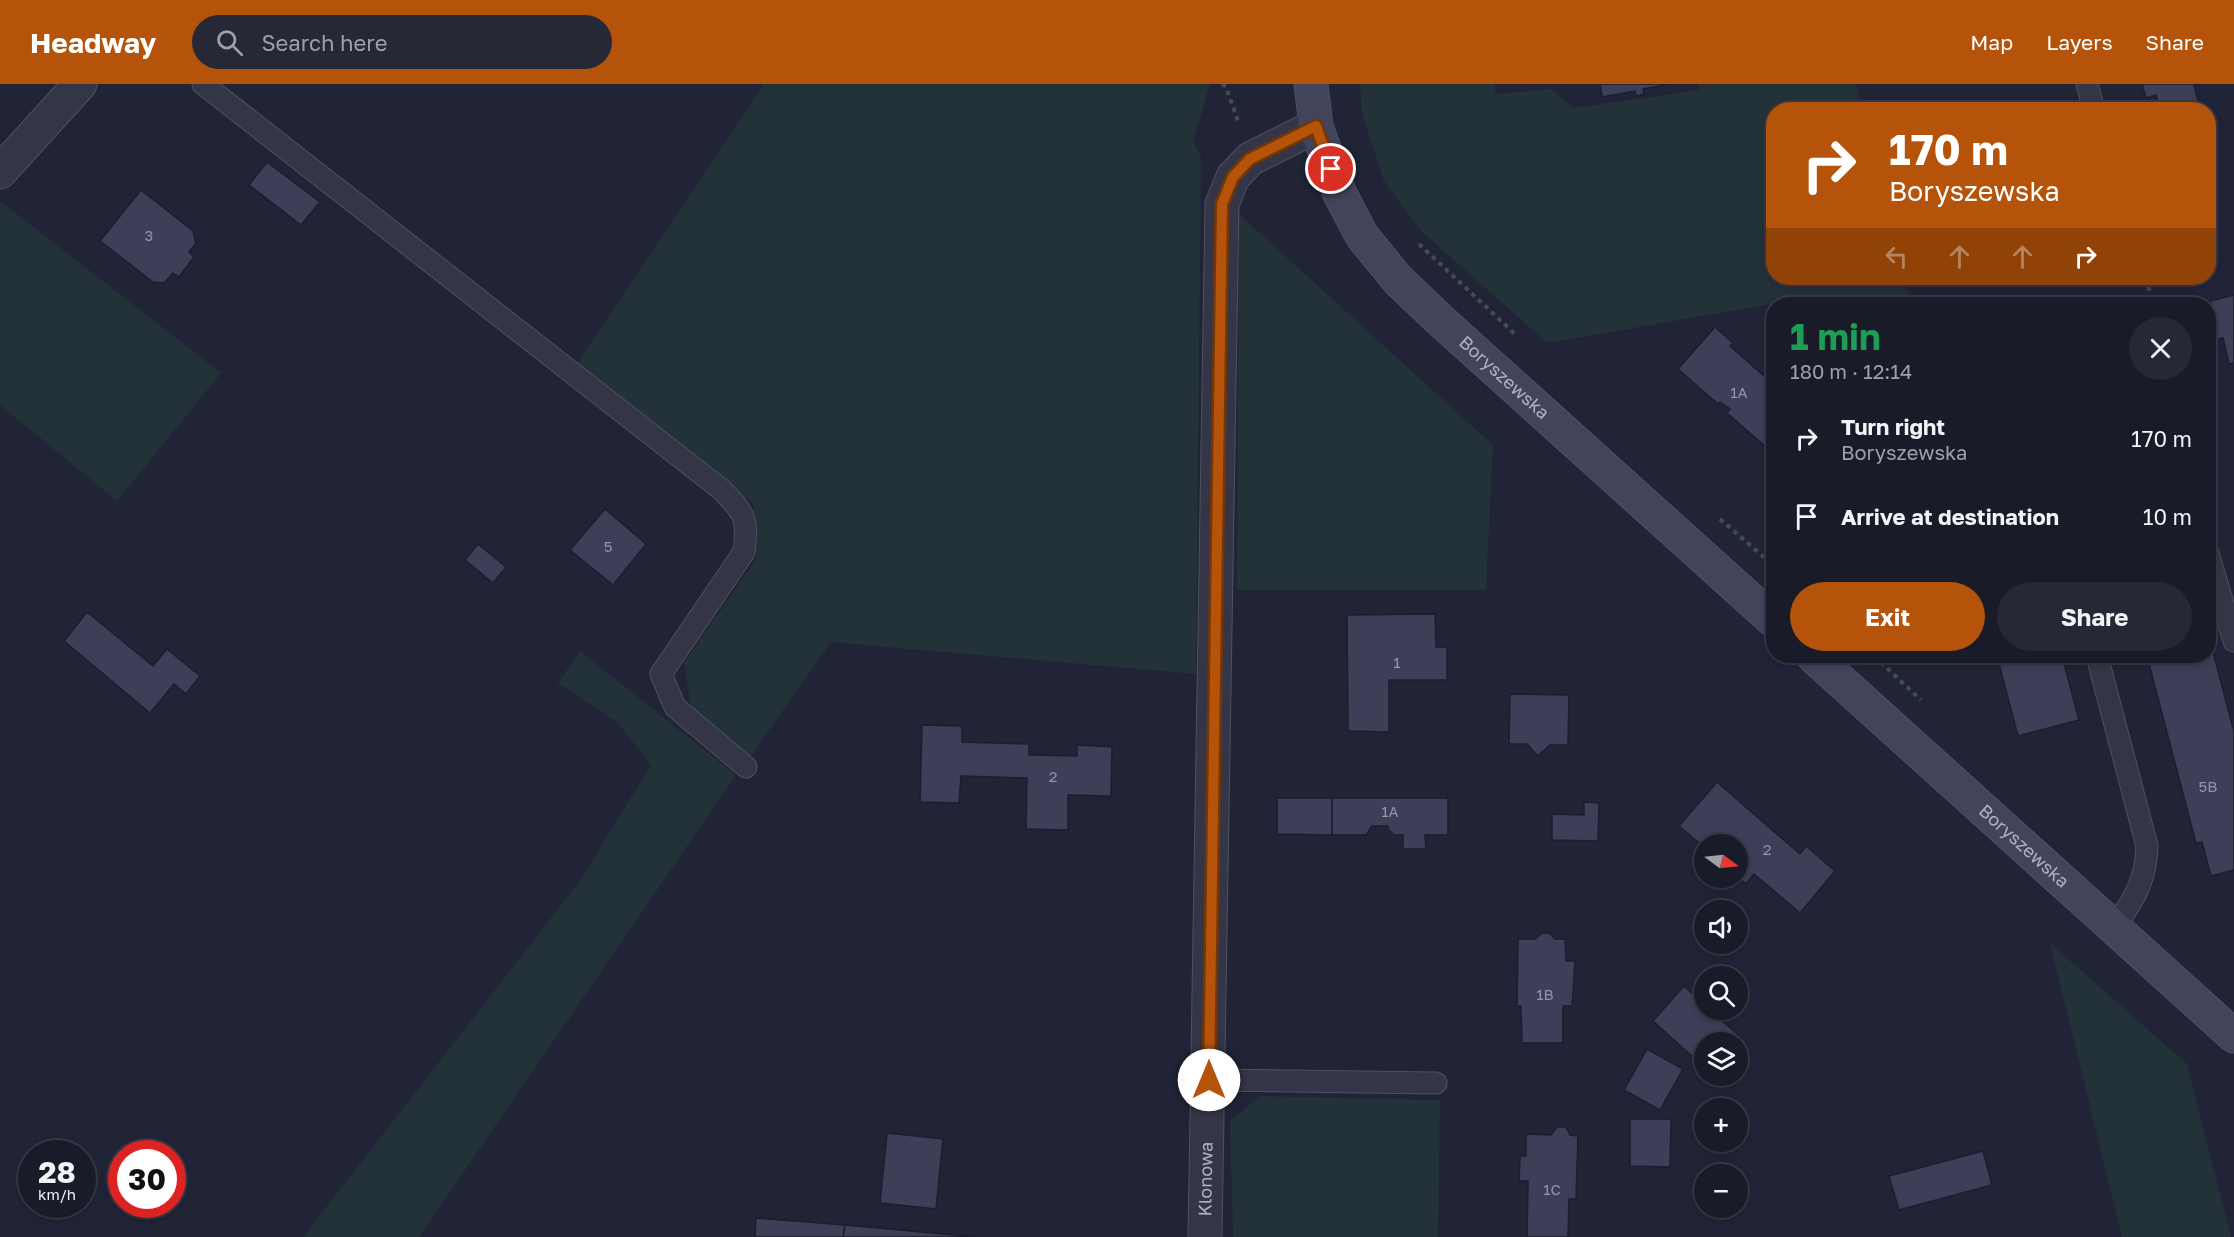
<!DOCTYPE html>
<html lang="en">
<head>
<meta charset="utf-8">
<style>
	body { margin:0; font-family:"Golos Text",sans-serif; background:#262835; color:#f1f3f6; height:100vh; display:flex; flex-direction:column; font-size:22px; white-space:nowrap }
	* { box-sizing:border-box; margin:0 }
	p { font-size:20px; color:#9fa1a8 }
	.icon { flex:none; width:33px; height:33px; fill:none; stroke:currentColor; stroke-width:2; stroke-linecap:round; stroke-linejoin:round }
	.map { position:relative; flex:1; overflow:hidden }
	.side { position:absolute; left:1766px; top:213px; width:450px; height:366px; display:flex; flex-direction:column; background:#191b29; border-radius:24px; box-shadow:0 3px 9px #0003,0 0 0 2px #373946 }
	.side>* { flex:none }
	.guide { position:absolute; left:1766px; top:18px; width:450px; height:183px; border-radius:24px; box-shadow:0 3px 9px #0003,0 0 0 2px #373946; background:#b45309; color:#fff; overflow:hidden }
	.needle { width:39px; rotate:105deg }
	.buttons { position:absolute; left:1694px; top:750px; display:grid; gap:12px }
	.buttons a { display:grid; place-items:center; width:54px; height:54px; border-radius:50%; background:#191b29; box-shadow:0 3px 9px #0003,0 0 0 2px #373946; font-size:30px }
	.speed { position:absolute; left:18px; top:1056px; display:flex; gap:12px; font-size:30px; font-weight:700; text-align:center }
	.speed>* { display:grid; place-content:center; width:78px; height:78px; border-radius:50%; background:#191b29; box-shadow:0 3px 9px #0003,0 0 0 2px #373946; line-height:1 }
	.speed small { font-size:15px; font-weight:400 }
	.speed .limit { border:9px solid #d22; background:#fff; color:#111 }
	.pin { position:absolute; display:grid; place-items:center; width:51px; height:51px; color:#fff; margin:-26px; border:3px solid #fff; border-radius:50%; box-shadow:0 2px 6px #0007 }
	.me { position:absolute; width:66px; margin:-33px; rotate:0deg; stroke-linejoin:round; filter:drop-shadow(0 0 4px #0008) }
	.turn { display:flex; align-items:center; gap:21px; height:126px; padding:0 24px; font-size:27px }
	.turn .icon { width:78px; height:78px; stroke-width:2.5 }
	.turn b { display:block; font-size:42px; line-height:51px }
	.lanes { display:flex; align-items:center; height:57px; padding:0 24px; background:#0003; justify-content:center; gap:30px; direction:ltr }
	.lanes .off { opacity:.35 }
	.round { display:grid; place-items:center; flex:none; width:63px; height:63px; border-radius:32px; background:#262835 }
	.head { display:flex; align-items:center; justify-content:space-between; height:102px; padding:0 24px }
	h1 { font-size:36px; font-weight:700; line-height:45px; color:#1e9e55 }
	.button { display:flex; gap:12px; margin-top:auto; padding:12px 24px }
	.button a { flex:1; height:69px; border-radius:36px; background:#b45309; color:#fff; font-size:24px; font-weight:700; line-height:69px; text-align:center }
	.button a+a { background:#262835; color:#f1f3f6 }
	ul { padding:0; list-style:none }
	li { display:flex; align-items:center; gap:18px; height:78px; padding:0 24px }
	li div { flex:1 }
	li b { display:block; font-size:22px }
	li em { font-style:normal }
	header { display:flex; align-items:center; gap:36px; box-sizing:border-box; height:84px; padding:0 30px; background:#b45309; color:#fff }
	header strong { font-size:28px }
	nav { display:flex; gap:33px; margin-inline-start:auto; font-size:21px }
	.search { width:420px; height:54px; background:#262835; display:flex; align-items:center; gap:15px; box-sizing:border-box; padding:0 21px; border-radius:33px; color:#9fa1a8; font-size:22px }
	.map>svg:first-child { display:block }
</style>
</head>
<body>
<header>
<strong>Headway</strong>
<div class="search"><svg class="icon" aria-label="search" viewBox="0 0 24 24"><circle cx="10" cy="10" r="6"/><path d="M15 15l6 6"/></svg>Search here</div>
<nav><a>Map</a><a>Layers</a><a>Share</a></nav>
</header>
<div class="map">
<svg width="2234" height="1153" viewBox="0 0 2234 1153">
	<rect width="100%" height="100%" fill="#212437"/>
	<!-- green -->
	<g fill="#233139">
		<polygon points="764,0 1210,0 1193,57 1201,73 1196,590 831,558 751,672 691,623 684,579 756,475 753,419 576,281"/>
		<polygon points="1360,0 1495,0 1495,10 1551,5 1574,24 1699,6 1699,0 1856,0 1863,25 1773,26 1773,194 1905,194 1911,219 1901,220 1820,220 1818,212 1547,259 1421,147 1384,97 1362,30"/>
		<polygon points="0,117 221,289 117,417 0,321"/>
		<polygon points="1239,130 1493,361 1486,506 1237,506"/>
		<polygon points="580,567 736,691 419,1153 303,1153 579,798 651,681 617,638 558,599"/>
		<polygon points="2050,859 2187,980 2231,1153 2122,1153"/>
		<polygon points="1260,1012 1440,1016 1438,1153 1233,1153 1230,1037"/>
	</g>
	<!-- building -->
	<g fill="#3c3f57" stroke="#1b1e2e" stroke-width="1.5">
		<polygon points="1600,0 1670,0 1643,5 1644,10 1636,12 1635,7 1602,13"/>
		<polygon points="2142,0 2203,0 2194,2 2200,23 2189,26 2160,26 2156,11 2146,14"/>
		<polygon points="267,78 320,118 301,141 249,101"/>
		<polygon points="141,106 193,147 196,159 189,168 194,173 179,193 173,189 164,199 153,198 100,157"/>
		<polygon points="2234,211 2234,279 2229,280 2223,254 2218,255 2213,250 2211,240 2215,235 2210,217"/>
		<polygon points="1715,243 1733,259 1730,262 1773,300 1773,355 1766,363 1727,329 1730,325 1720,318 1718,320 1678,285"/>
		<polygon points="605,425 646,460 613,501 570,466"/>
		<polygon points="478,460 506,483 493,499 465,476"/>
		<polygon points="87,528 153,582 167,565 200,592 186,610 174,600 150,629 64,557"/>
		<polygon points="1435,530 1436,563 1447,563 1447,596 1389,596 1389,648 1348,647 1347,531"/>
		<polygon points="2211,560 2234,648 2234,786 2211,792 2202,758 2196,759 2148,576 2167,572 2208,572 2208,561"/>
		<polygon points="1997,572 2062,572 2079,636 2018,652"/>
		<polygon points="1510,610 1569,611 1568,661 1550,661 1538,672 1527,660 1509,660"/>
		<polygon points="922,641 962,642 962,658 1029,660 1029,671 1077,672 1077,661 1112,663 1111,712 1068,711 1068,746 1026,745 1027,694 961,692 959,719 920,718"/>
		<polygon points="1717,698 1800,770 1806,762 1835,787 1800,829 1754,790 1746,800 1737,792 1737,760 1704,760 1704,763 1679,742"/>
		<polygon points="1277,714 1332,714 1332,751 1277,750"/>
		<polygon points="1332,714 1448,714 1448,751 1425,751 1426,765 1403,765 1403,751 1394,751 1388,745 1388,742 1372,742 1366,751 1332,751"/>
		<polygon points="1584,718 1599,719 1598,757 1552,756 1552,730 1584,731"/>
		<polygon points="1542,849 1549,849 1555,855 1565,855 1566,877 1575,877 1572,922 1563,922 1563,959 1522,959 1521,922 1517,922 1518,855 1535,855"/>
		<polygon points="1684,902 1704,920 1704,926 1710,926 1737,950 1729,958 1704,958 1704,983 1653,937"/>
		<polygon points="1647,965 1683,985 1660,1026 1624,1006"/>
		<polygon points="1630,1035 1671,1035 1670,1083 1630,1082"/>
		<polygon points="1557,1043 1566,1043 1570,1051 1578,1052 1576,1115 1569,1115 1568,1153 1527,1153 1528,1097 1519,1097 1520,1072 1526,1072 1526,1050 1551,1051"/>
		<polygon points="887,1049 943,1055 936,1125 880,1119"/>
		<polygon points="1983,1067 1992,1101 1899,1126 1889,1092"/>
		<polygon points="756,1134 845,1141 843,1153 755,1153"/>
		<polygon points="845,1141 976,1153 843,1153"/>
	</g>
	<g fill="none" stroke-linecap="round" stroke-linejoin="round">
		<!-- service casing -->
		<g stroke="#4e5162" stroke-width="23">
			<g id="service">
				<path d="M 203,0 L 722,406 C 745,430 748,434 744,468 L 661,590 L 675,623 L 746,683"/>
				<polyline points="2087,0 2094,26"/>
				<polyline points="2208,469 2234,557"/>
				<path d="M 2097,572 L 2147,762 C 2146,798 2134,814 2115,843"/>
				<polyline points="1209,996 1436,999"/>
			</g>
		</g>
		<!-- minor casing -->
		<g stroke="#4e5162" stroke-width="35">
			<g id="minor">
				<polyline points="0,88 80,0"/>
				<path id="s1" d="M 1205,1153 L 1222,120 L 1233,93 L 1250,75 L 1316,42"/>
			</g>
		</g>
		<!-- secondary casing -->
		<g stroke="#4e5162" stroke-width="35">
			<g id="secondary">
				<path id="s2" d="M 1311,0 L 1316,42 L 1339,108 L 1362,152 L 1398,196 L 1440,236 L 1773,536"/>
				<path id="s3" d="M 1813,572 L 2234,952"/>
			</g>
		</g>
		<!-- path -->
		<g stroke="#404d56" stroke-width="4" stroke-dasharray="4.5 4.5" stroke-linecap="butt">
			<polyline points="1222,0 1226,3 1239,40"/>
			<polyline points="1419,160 1516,251"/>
			<polyline points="2146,194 2153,220"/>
			<polyline points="1720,435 1773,481"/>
			<polyline points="1874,572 1921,616"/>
		</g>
		<!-- service -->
		<use href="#service" stroke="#343648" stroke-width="21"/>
		<!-- minor -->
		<use href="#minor" stroke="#343648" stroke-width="33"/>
		<!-- secondary -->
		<use href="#secondary" stroke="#42445b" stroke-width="33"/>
	</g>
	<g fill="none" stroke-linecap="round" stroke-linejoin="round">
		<!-- route casing -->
		<g stroke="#753606" stroke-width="15">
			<polyline id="route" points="1209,996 1222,120 1233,93 1250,75 1316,42 1331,85"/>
		</g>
		<!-- route -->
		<use href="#route" stroke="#b45309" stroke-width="10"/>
	</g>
	<g text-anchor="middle" stroke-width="4.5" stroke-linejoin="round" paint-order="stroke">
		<!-- number labels -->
		<g font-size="15" fill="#9294a9">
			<text x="149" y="157">3</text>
			<text x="1739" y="314">1A</text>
			<text x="608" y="468">5</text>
			<text x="1397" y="584">1</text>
			<text x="1053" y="698">2</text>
			<text x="2208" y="708">5B</text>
			<text x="1390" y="733">1A</text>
			<text x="1767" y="771">2</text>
			<text x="1545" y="916">1B</text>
			<text x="1552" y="1111">1C</text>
		</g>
		<!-- street labels -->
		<g font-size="18" fill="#aeb0c4" stroke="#1a1c2c">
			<text dy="6" stroke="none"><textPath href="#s2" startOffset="363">Boryszewska</textPath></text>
			<text dy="6" stroke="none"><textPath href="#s3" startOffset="284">Boryszewska</textPath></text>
			<text dy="6" stroke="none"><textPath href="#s1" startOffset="58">Klonowa</textPath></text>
		</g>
	</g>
</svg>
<div class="buttons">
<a><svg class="needle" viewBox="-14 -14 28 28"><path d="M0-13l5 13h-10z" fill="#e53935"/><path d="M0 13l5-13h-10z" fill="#9fa1a8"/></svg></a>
<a><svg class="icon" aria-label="sound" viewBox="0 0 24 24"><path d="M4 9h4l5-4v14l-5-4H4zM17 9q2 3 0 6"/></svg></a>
<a><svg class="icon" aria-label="search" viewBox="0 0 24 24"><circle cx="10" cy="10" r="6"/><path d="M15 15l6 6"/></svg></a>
<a><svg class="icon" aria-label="layers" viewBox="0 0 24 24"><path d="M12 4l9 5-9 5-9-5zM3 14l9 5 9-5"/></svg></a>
<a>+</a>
<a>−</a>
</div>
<div class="speed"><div>28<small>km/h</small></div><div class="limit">30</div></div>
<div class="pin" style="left:1331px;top:85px;background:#d93025"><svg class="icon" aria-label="arrive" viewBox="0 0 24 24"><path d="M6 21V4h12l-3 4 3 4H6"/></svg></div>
<svg class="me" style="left:1209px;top:996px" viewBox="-20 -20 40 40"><circle r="19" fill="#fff"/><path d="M0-13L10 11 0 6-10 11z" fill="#b45309"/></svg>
<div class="guide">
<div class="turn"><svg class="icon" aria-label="right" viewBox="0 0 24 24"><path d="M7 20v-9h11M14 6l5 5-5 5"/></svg><div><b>170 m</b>Boryszewska</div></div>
<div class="lanes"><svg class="icon off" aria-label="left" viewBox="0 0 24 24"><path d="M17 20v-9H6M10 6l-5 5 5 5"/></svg><svg class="icon off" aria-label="ahead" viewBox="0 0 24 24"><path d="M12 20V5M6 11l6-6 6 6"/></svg><svg class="icon off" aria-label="ahead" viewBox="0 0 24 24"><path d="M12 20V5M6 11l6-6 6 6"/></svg><svg class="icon" aria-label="right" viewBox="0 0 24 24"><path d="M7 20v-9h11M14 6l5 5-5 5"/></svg></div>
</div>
<section class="side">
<div class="head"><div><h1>1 min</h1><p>180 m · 12:14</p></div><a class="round"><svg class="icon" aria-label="close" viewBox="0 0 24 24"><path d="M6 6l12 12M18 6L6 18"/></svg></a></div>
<ul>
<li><svg class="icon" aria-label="right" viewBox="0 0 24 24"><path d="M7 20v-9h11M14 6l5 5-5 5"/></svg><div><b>Turn right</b><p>Boryszewska</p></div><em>170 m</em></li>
<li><svg class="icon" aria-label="arrive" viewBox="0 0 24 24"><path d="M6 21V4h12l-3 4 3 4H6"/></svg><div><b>Arrive at destination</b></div><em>10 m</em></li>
</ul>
<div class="button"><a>Exit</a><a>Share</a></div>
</section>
</div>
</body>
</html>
